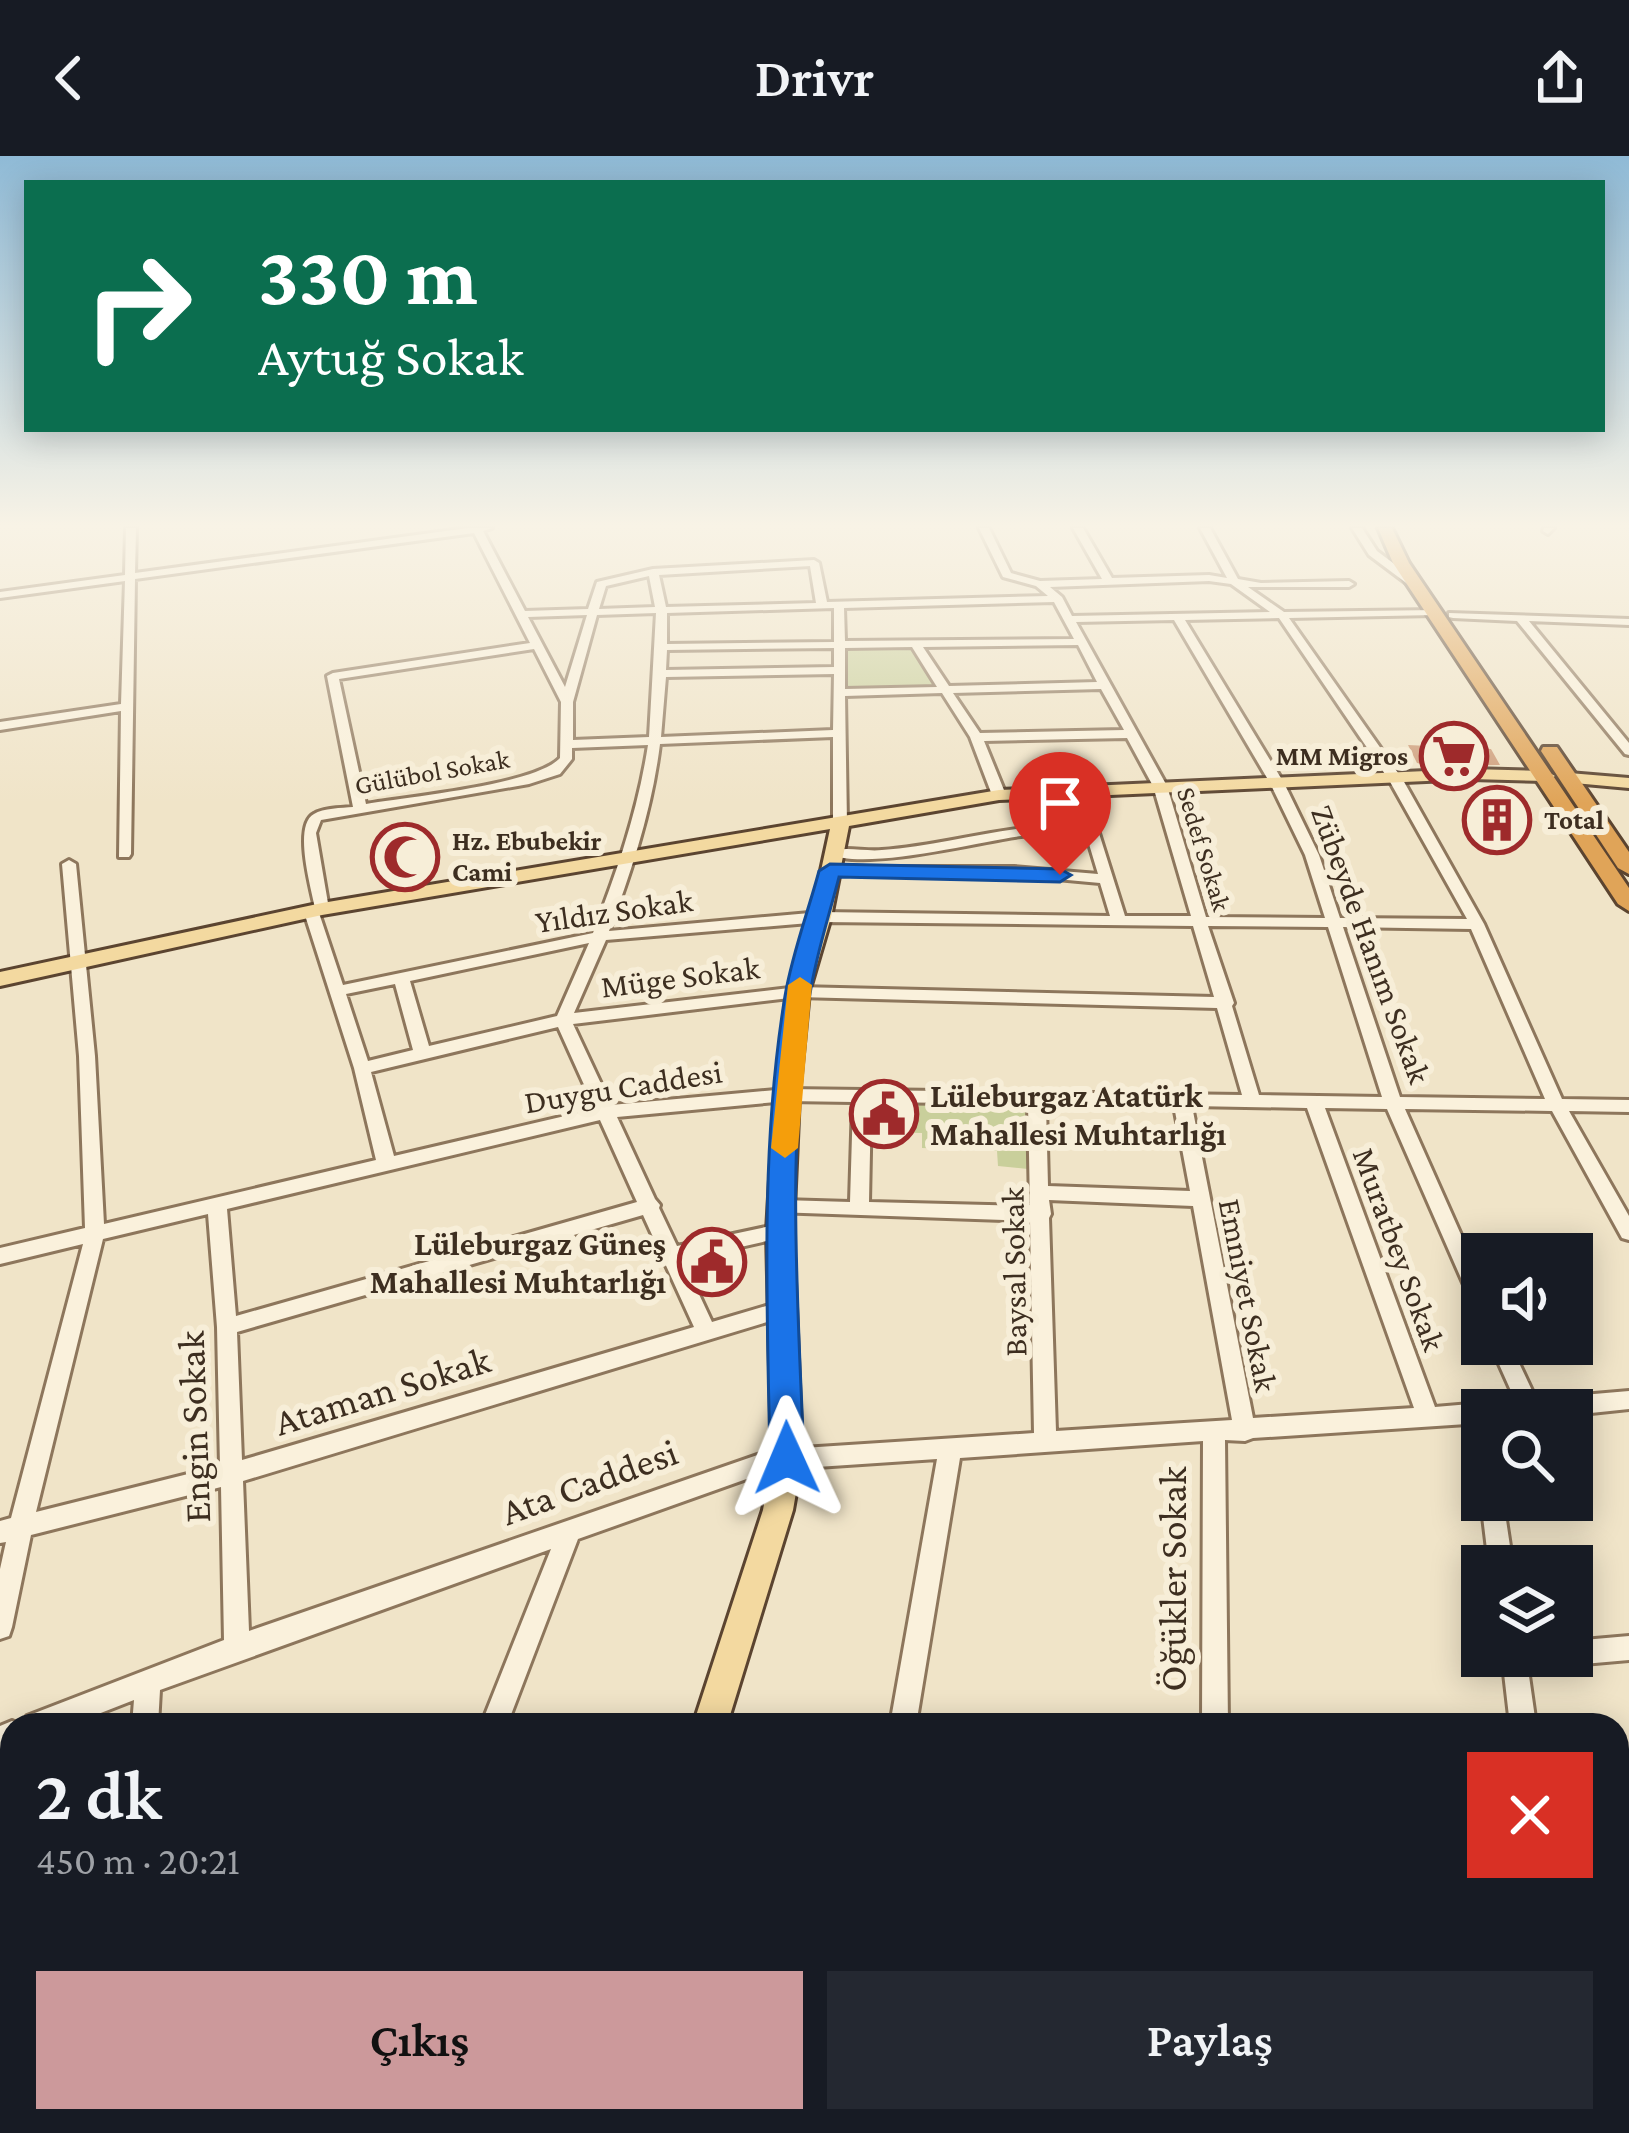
<!DOCTYPE html>
<html lang="tr">
<head>
<meta charset="utf-8">
<style>
	body { margin:0; font-family:"Crimson Pro",serif; background:#242831; color:#f1f3f6; height:100vh; display:flex; flex-direction:column; font-size:45px; white-space:nowrap }
	* { box-sizing:border-box; margin:0 }
	p { font-size:39px; color:#9ea1a6 }
	.icon { flex:none; width:66px; height:66px; fill:none; stroke:currentColor; stroke-width:2; stroke-linecap:round; stroke-linejoin:round }
	.map { position:relative; flex:1; overflow:hidden }
	.side { position:absolute; left:0px; top:1557px; width:1629px; height:420px; display:flex; flex-direction:column; background:#171b24; border-radius:36px 36px 0 0; box-shadow:0 6px 30px #0003 }
	.side>* { flex:none }
	.banner { position:absolute; left:24px; top:24px; width:1581px; height:252px; border-radius:0px; box-shadow:0 6px 30px #0003; background:#0b6e4f; color:#fff; overflow:hidden }
	.fabs { position:absolute; left:1461px; top:1077px; display:grid; gap:24px }
	.fabs a { display:grid; place-items:center; width:132px; height:132px; border-radius:0px; background:#171b24; box-shadow:0 6px 30px #0003; font-size:60px }
	.pin { position:absolute; display:grid; place-items:center; width:102px; height:102px; color:#fff; margin:-123px -51px; border-radius:50% 50% 50% 0; rotate:-45deg; box-shadow:0 0 12px #0007 }
	.pin .icon { rotate:45deg }
	.me { position:absolute; width:132px; margin:-66px; rotate:359deg; stroke-linejoin:round; filter:drop-shadow(0 0 9px #0008) }
	.turn { display:flex; align-items:center; gap:42px; height:252px; padding:0 36px; font-size:54px }
	.turn .icon { width:156px; height:156px; stroke-width:2.5 }
	.turn b { display:block; font-size:84px; line-height:102px }
	.round { display:grid; place-items:center; flex:none; width:126px; height:126px; border-radius:0px; background:#242831 }
	.summary { display:flex; align-items:center; justify-content:space-between; height:204px; padding:0 36px }
	h1 { font-size:72px; font-weight:600; line-height:90px }
	.cta { display:flex; gap:24px; margin-top:auto; padding:24px 36px }
	.cta a { flex:1; height:138px; border-radius:0px; background:#cc999b; color:#111; font-size:48px; font-weight:600; line-height:138px; text-align:center }
	.cta a+a { background:#242831; color:#f1f3f6 }
	header { display:flex; justify-content:space-between; align-items:center; height:156px; padding:0 36px; background:#171b24; font-size:54px; font-weight:600 }
	.map>svg:first-child { display:block }
</style>
</head>
<body>
<header><svg class="icon" aria-label="back" viewBox="0 0 24 24"><path d="M15 5l-7 7 7 7"/></svg>Drivr<svg class="icon" aria-label="share" viewBox="0 0 24 24"><path d="M12 15V3M7 8l5-5 5 5M5 13v7h14v-7"/></svg></header>
<div class="map">
<svg width="1629" height="1977" viewBox="0 0 1629 1977">
	<rect width="100%" height="100%" fill="#f0e4c8"/>
	<!-- green -->
	<g fill="#c9cf9b">
		<polygon points="912,489 940,533 845,534 843,490"/>
		<polygon points="870,945 1034,949 1028,1013 998,1010 997,995 922,992 922,977 870,976"/>
		<polygon points="0,1687 12,1696 12,1845 0,1833"/>
	</g>
	<!-- building -->
	<g fill="#cf9f7d">
		<polygon points="1408,589 1491,593 1500,609 1430,610 1417,607"/>
		<polygon points="1463,654 1519,656 1530,672 1477,676"/>
	</g>
	<g fill="none" stroke-linecap="round" stroke-linejoin="round">
		<!-- minor casing -->
		<g stroke="#8d765c" stroke-width="6">
			<g id="minor">
				<path d="M 126,372 L 136,372 L 135,417 L 468,372 L 492,372 L 483,375 L 525,455 L 588,453 L 597,426 L 653,413 L 814,404 L 819,407 L 827,446 L 1048,440 L 1036,430 L 1003,421 L 979,372 L 989,372 L 1011,417 L 1040,425 L 1102,423 L 1073,372 L 1083,372 L 1112,422 L 1209,419 L 1227,422 L 1200,372 L 1210,372 L 1238,423 L 1261,427 L 1349,425 L 1354,428 L 1349,431 L 1248,431 L 1284,456 L 1438,454 L 1438,458 L 1434,459 L 1289,462 L 1403,624 L 1484,768 L 1562,943 L 1629,944 L 1629,956 L 1569,955 L 1629,1060 L 1629,1084 L 1622,1082 L 1552,955 L 1405,953 L 1482,1126 L 1482,1156 L 1475,1154 L 1387,953 L 1325,952 L 1435,1251 L 1482,1247 L 1491,1254 L 1482,1254 L 1482,1267 L 1253,1282 L 1245,1285 L 1225,1284 L 1228,1569 L 1202,1569 L 1203,1285 L 960,1302 L 916,1569 L 890,1569 L 937,1303 L 772,1314 L 578,1383 L 507,1569 L 481,1569 L 551,1393 L 160,1534 L 158,1569 L 132,1569 L 134,1544 L 70,1569 L 23,1569 L 27,1560 L 224,1484 L 221,1331 L 31,1379 L 12,1471 L 9,1480 L 0,1483 L 0,1413 L 6,1386 L 0,1387 L 0,1365 L 11,1362 L 83,1088 L 0,1108 L 0,1092 L 85,1072 L 79,900 L 62,708 L 69,704 L 76,708 L 95,900 L 104,1068 L 376,1004 L 354,912 L 304,756 L 306,753 L 315,752 C 311,732 293,669 314,658 C 323,652 342,652 353,651 L 327,520 L 333,517 L 530,487 L 474,377 L 135,423 L 131,698 L 129,701 L 119,701 L 121,555 L 0,574 L 0,566 L 121,548 L 125,425 L 0,442 L 0,436 L 125,419 ZM 810,410 L 816,447 L 666,451 L 659,419 ZM 649,420 L 655,451 L 599,453 L 606,430 ZM 1209,425 L 1231,428 L 1270,456 L 1072,460 L 1062,441 L 1050,431 ZM 1054,446 L 1074,483 L 845,485 L 844,452 ZM 834,452 L 834,486 L 667,488 L 667,457 ZM 656,457 L 649,581 L 573,584 L 573,546 L 597,459 ZM 587,459 L 565,531 L 528,461 ZM 1279,462 L 1389,624 L 1467,763 L 1340,762 L 1319,699 L 1284,627 L 1185,464 ZM 1174,464 L 1270,627 L 1305,699 L 1325,762 L 1206,761 L 1167,630 L 1076,466 ZM 1078,489 L 1097,526 L 949,530 L 923,491 ZM 912,491 L 937,531 L 845,533 L 845,492 ZM 834,492 L 834,511 L 666,514 L 667,494 ZM 534,493 L 561,546 L 560,602 C 535,629 407,641 366,648 L 339,523 ZM 834,518 L 833,574 L 661,581 L 666,521 ZM 1101,533 L 1124,574 L 980,577 L 953,537 ZM 942,537 L 970,581 L 992,639 L 999,643 L 1006,639 L 984,585 L 1127,582 L 1153,630 L 1191,760 L 1125,760 L 1097,671 C 1024,662 954,689 882,694 C 864,696 842,689 827,697 C 862,716 977,686 1021,680 C 1042,677 1065,679 1086,678 L 1098,718 L 1014,711 L 830,711 L 823,715 L 830,719 L 1014,719 L 1100,727 L 1110,760 L 821,756 L 609,775 C 632,714 652,653 660,588 L 833,581 L 833,668 L 840,672 L 847,668 L 845,540 ZM 648,589 C 638,654 617,716 593,777 L 343,829 L 319,757 L 327,756 L 329,753 L 316,677 L 321,664 L 529,628 L 560,618 L 572,603 L 572,592 ZM 821,766 L 1193,770 L 1214,841 L 798,831 L 574,857 L 606,784 ZM 1208,770 L 1328,771 L 1382,941 L 1259,939 L 1232,850 L 1234,847 ZM 1343,771 L 1471,773 L 1545,943 L 1400,941 ZM 589,787 L 557,860 L 429,890 L 410,825 ZM 395,828 L 413,894 L 368,905 L 346,838 ZM 798,841 L 1217,852 L 1242,939 L 787,933 L 611,949 L 573,868 ZM 558,871 L 595,953 L 394,1000 L 371,916 ZM 787,945 L 853,946 L 850,1046 L 782,1044 L 775,1046 L 773,1051 L 775,1056 L 1030,1065 L 1034,1277 L 772,1294 L 249,1475 L 243,1325 L 790,1159 L 793,1153 L 790,1147 L 783,1145 L 712,1166 L 683,1104 L 780,1082 L 787,1080 L 790,1075 L 787,1070 L 780,1068 L 677,1090 L 659,1052 L 660,1049 L 655,1043 L 617,961 ZM 871,946 L 1028,948 L 1030,1050 L 869,1046 ZM 1046,949 L 1174,950 L 1190,1035 L 1048,1030 ZM 1192,950 L 1307,952 L 1414,1252 L 1253,1262 ZM 600,964 L 637,1046 L 236,1160 L 227,1053 ZM 1049,1044 L 1193,1050 L 1232,1264 L 1056,1275 L 1049,1062 L 1051,1058 ZM 208,1058 L 217,1171 L 220,1310 L 36,1356 L 103,1083 ZM 643,1059 L 694,1171 L 242,1304 L 237,1176 Z"/>
				<polygon points="1352,372 1362,372 1377,395 1421,428 1421,432 1413,432 1369,399"/>
				<polygon points="1544,372 1554,372 1548,378 1543,375"/>
				<polygon points="1449,457 1629,463 1629,469 1529,465 1629,587 1629,599 1625,598 1517,465 1453,462 1449,461"/>
				<polygon points="1490,1188 1510,1188 1536,1243 1629,1235 1629,1253 1572,1259 1572,1254 1510,1254 1516,1246"/>
				<polygon points="1482,1341 1482,1344 1503,1344 1513,1410 1489,1410 1481,1344"/>
				<polygon points="1629,1480 1629,1504 1572,1509 1563,1506 1561,1500 1572,1500 1572,1485"/>
				<polygon points="1502,1500 1554,1500 1551,1509 1528,1513 1536,1569 1510,1569"/>
				<polygon points="12,1565 21,1569 12,1569 12,1591 0,1596 0,1570"/>
				<polygon points="1629,1793 1629,1823 1617,1825 1617,1795"/>
				<polygon points="12,1939 12,1965 23,1965 17,1977 0,1977 0,1946"/>
				<polygon points="322,1965 354,1965 349,1977 317,1977"/>
				<polygon points="805,1965 837,1965 834,1977 802,1977"/>
				<polygon points="1198,1965 1230,1965 1229,1977 1197,1977"/>
				<polygon points="1562,1965 1594,1965 1596,1977 1564,1977"/>
			</g>
		</g>
		<!-- major casing -->
		<g stroke="#5b4430" stroke-width="6">
			<g id="major">
				<polygon points="1471,613 1546,615 1555,620 1546,625 1471,623 999,644 849,670 831,761 809,836 799,939 793,1075 802,1302 793,1354 727,1569 693,1569 763,1354 772,1302 767,1075 775,939 787,836 811,761 830,673 322,759 0,830 0,816 322,747 999,634"/>
				<polygon points="1569,617 1629,622 1629,632 1563,626 1560,622"/>
				<polygon points="567,1965 609,1965 605,1977 563,1977"/>
			</g>
		</g>
		<!-- highway casing -->
		<g stroke="#5b4430" stroke-width="6">
			<g id="highway">
				<polygon points="1378,372 1392,372 1409,407 1629,732 1629,755 1618,748 1393,407"/>
				<polygon points="1543,591 1557,591 1629,696 1629,718 1618,712 1541,595"/>
			</g>
		</g>
		<!-- minor -->
		<use href="#minor" fill="#faf1dc" fill-rule="evenodd"/>
		<!-- major -->
		<use href="#major" fill="#f3d9a0" fill-rule="evenodd"/>
		<!-- highway -->
		<use href="#highway" fill="#e0a458" fill-rule="evenodd"/>
	</g>
	<!-- sky -->
	<linearGradient id="sky" x2="0" y2="1"><stop stop-color="#8fbad6"/><stop offset="0.57" stop-color="#f8f3e6"/><stop offset="1" stop-color="#f8f3e6" stop-opacity="0"/></linearGradient>
	<rect width="1629" height="648" fill="url(#sky)"/>
	<!-- route -->
	<path fill="#1a73e8" stroke="#114b97" stroke-width="3" d="M 830,708 L 1060,713 L 1071,719 L 1060,726 L 839,721 C 829,760 816,799 810,838 C 786,991 798,1148 804,1302 L 799,1313 L 787,1317 L 775,1313 L 770,1302 C 767,1148 760,992 785,840 C 792,798 808,756 819,715 Z"/>
	<!-- slow -->
	<polygon fill="#f59e0b" points="800,821 812,829 798,992 785,1002 771,992 788,829"/>
	<!-- icons -->
	<defs>
		<g id="supermarket-ring" transform="scale(3.45)"><circle r="9.5" fill="#f7eed8" stroke="#9e2a2b" stroke-width="1.5"/><path d="M-6-5.5h2.5l.6 2H6L4.5 2H-2.5L-4.4-4H-6ZM-1.5 3.2a1.3 1.3 0 1 0 .1 0ZM3 3.2a1.3 1.3 0 1 0 .1 0Z" fill="#9e2a2b"/></g>
		<g id="building-ring" transform="scale(3.45)"><circle r="9.5" fill="#f7eed8" stroke="#9e2a2b" stroke-width="1.5"/><path d="M-4-6H4V6H1V3H-1V6H-4ZM-2.5-4.3h1.7v1.8h-1.7ZM.8-4.3h1.7v1.8H.8ZM-2.5-1h1.7V.8h-1.7ZM.8-1h1.7V.8H.8Z" fill="#9e2a2b"/></g>
		<g id="mosque-ring" transform="scale(3.45)"><circle r="9.5" fill="#f7eed8" stroke="#9e2a2b" stroke-width="1.5"/><path d="M3.5-4.9A6 6 0 1 0 3.5 4.9A5 5 0 1 1 3.5-4.9Z" fill="#9e2a2b"/></g>
		<g id="civic-ring" transform="scale(3.45)"><circle r="9.5" fill="#f7eed8" stroke="#9e2a2b" stroke-width="1.5"/><path d="M-.6-6.5H3V-4.5H.6V-3L4-1V1h2V6H-6V1h2V-1L-.6-3ZM-1.2 2.5V6h2.4V2.5Z" fill="#9e2a2b"/></g>
	</defs>
	<g fill-rule="evenodd">
		<use href="#supermarket-ring" x="1454" y="600"/>
		<use href="#building-ring" x="1497" y="664"/>
		<use href="#mosque-ring" x="405" y="701"/>
		<use href="#civic-ring" x="884" y="958"/>
		<use href="#civic-ring" x="712" y="1106"/>
	</g>
	<g text-anchor="middle" stroke-width="12" stroke-linejoin="round" paint-order="stroke">
		<!-- far-poi labels -->
		<g font-size="27" font-weight="bold" fill="#3d2e20" stroke="#f7eed8" text-anchor="start">
			<text x="1408" y="609" text-anchor="end">MM Migros</text>
			<text x="1544" y="673">Total</text>
			<text x="452" y="694">Hz. Ebubekir<tspan x="452" dy="31">Cami</tspan></text>
		</g>
		<!-- far-street labels -->
		<g font-size="27" fill="#3d2e20" stroke="#f7eed8">
			<text transform="translate(432 616) rotate(-10)" y="9">Gülübol Sokak</text>
			<text transform="translate(1204 693) rotate(73)" y="9">Sedef Sokak</text>
		</g>
		<!-- street labels -->
		<g font-size="33" fill="#3d2e20" stroke="#f7eed8">
			<text transform="translate(614 754) rotate(-8)" y="12">Yıldız Sokak</text>
			<text transform="translate(1372 788) rotate(70)" y="12">Zübeyde Hanım Sokak</text>
			<text transform="translate(680 820) rotate(-7)" y="12">Müge Sokak</text>
			<text transform="translate(623 930) rotate(-9)" y="12">Duygu Caddesi</text>
			<text transform="translate(1400 1093) rotate(70)" y="12">Muratbey Sokak</text>
			<text transform="translate(1013 1116) rotate(-91)" y="12">Baysal Sokak</text>
			<text transform="translate(1249 1139) rotate(79)" y="12">Emniyet Sokak</text>
		</g>
		<!-- poi labels -->
		<g font-size="33" font-weight="bold" fill="#3d2e20" stroke="#f7eed8" text-anchor="start">
			<text x="930" y="951">Lüleburgaz Atatürk<tspan x="930" dy="38">Mahallesi Muhtarlığı</tspan></text>
			<text x="666" y="1099" text-anchor="end">Lüleburgaz Güneş<tspan x="666" dy="38">Mahallesi Muhtarlığı</tspan></text>
		</g>
		<!-- near-street labels -->
		<g font-size="39" fill="#3d2e20" stroke="#f7eed8">
			<text transform="translate(382 1234) rotate(-17)" y="14">Ataman Sokak</text>
			<text transform="translate(193 1271) rotate(-92)" y="14">Engin Sokak</text>
			<text transform="translate(589 1325) rotate(-20)" y="14">Ata Caddesi</text>
			<text transform="translate(1172 1423) rotate(-90)" y="14">Öğükler Sokak</text>
		</g>
	</g>
</svg>
<div class="fabs">
<a><svg class="icon" aria-label="sound" viewBox="0 0 24 24"><path d="M4 9h4l5-4v14l-5-4H4zM17 9q2 3 0 6"/></svg></a>
<a><svg class="icon" aria-label="search" viewBox="0 0 24 24"><circle cx="10" cy="10" r="6"/><path d="M15 15l6 6"/></svg></a>
<a><svg class="icon" aria-label="layers" viewBox="0 0 24 24"><path d="M12 4l9 5-9 5-9-5zM3 14l9 5 9-5"/></svg></a>
</div>
<div class="pin" style="left:1060px;top:719px;background:#d93025"><svg class="icon" aria-label="arrive" viewBox="0 0 24 24"><path d="M6 21V4h12l-3 4 3 4H6"/></svg></div>
<svg class="me" style="left:787px;top:1302px" viewBox="-20 -20 40 40"><path d="M0-17L14 15 0 8-14 15z" fill="#1a73e8" stroke="#fff" stroke-width="4"/></svg>
<div class="banner">
<div class="turn"><svg class="icon" aria-label="right" viewBox="0 0 24 24"><path d="M7 20v-9h11M14 6l5 5-5 5"/></svg><div><b>330 m</b>Aytuğ Sokak</div></div>
</div>
<section class="side">
<div class="summary"><div><h1>2 dk</h1><p>450 m · 20:21</p></div><a class="round" style="background:#d93025;color:#fff"><svg class="icon" aria-label="close" viewBox="0 0 24 24"><path d="M6 6l12 12M18 6L6 18"/></svg></a></div>
<div class="cta"><a>Çıkış</a><a>Paylaş</a></div>
</section>
</div>
</body>
</html>
